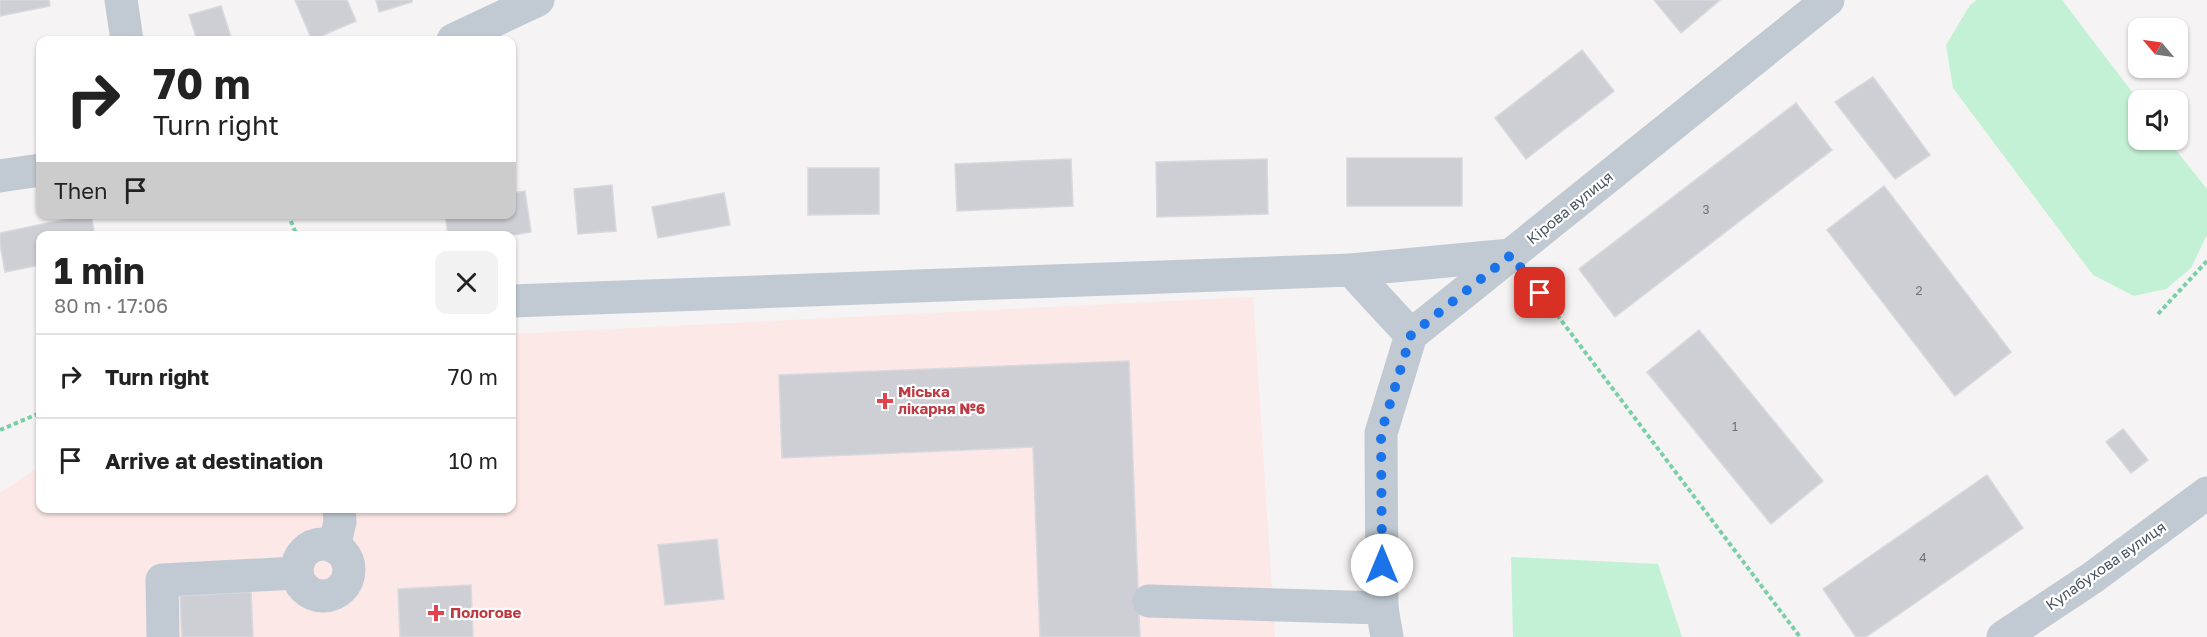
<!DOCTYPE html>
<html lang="en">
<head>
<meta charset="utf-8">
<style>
	body { margin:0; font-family:"Golos Text",sans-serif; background:#f2f2f2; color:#222; height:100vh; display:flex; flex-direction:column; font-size:22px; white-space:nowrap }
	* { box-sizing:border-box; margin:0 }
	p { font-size:20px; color:#767676 }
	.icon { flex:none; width:33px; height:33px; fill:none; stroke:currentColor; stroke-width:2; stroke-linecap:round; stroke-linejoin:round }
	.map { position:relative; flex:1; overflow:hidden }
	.panel { position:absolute; left:36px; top:231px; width:480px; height:282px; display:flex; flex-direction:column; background:#fff; border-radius:12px; box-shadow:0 2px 4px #0004 }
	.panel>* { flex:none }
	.banner { position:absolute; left:36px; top:36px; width:480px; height:183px; border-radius:12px; box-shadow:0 2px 4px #0004; background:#fff; color:#222; overflow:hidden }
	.needle { width:39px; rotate:299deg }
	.tools { position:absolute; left:2128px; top:18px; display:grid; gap:12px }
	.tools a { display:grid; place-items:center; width:60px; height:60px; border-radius:12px; background:#fff; box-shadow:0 2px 4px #0004; font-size:30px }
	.pin { position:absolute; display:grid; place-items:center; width:51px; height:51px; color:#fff; margin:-26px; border-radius:12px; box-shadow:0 3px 9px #0006 }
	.me { position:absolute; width:66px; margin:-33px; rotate:0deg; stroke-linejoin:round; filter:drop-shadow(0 0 4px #0008) }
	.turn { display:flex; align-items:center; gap:21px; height:126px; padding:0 18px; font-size:27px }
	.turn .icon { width:78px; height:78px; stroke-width:2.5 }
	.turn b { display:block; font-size:42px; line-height:51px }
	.then { display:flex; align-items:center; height:57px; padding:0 18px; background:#0003; gap:12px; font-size:22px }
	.round { display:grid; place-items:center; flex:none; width:63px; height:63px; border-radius:12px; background:#f2f2f2 }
	.summary { display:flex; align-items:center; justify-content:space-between; height:102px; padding:0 18px }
	h1 { font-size:36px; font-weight:700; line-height:45px }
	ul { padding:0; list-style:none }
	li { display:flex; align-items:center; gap:18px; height:84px; padding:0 18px; border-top:2px solid #e0e0e0 }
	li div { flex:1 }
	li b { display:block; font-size:22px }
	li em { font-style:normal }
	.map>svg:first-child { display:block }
</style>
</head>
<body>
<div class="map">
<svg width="2207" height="637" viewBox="0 0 2207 637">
	<rect width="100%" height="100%" fill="#f5f3f3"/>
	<!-- medical -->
	<polygon fill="#fce8e6" points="1253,297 1275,637 0,637 0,493 39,467 40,467 40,508 512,508 512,334"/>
	<!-- green -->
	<g fill="#c3f1d5">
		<polygon points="1977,0 2062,0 2139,101 2139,140 2168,140 2207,189 2207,235 2191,268 2166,289 2134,296 2093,275 1953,88 1946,45 1970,5"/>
		<polygon points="1511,557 1658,564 1682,637 1513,637"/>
	</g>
	<!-- building -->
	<g fill="#cdcfd5" stroke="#d7d9de" stroke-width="1.5">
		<polygon points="0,0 49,0 50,6 0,16"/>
		<polygon points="295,0 347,0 356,21 312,40"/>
		<polygon points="376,0 412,0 412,2 379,12"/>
		<polygon points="1654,0 1720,0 1681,33"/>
		<polygon points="221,6 232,40 197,40 189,15"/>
		<polygon points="1582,50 1614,91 1526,159 1495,118"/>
		<polygon points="1873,77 1930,155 1895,179 1835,102"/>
		<polygon points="1796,103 1832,150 1615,317 1579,269"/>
		<rect x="1347" y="158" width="115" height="48"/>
		<polygon points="1071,159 1073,206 957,211 955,164"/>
		<polygon points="1267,159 1268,214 1157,217 1156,162"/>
		<polygon points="808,168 879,168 879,214 808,215"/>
		<polygon points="612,185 616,231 578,234 574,189"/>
		<polygon points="1884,186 2011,352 1955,396 1827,230"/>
		<polygon points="525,191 531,232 508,236 448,236 445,214 512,214 512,193"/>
		<polygon points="724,193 730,225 658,238 652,207"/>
		<polygon points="91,214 95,236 40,236 40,265 5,272 0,244 0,233"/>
		<polygon points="1699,330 1823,481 1771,524 1647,372"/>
		<polygon points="1129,361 1140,637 1040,637 1033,447 782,458 779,375"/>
		<polygon points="2123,429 2148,460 2131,473 2106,442"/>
		<polygon points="1987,475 2023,528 1866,637 1856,637 1823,589"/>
		<polygon points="717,539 724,599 665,605 658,545"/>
		<polygon points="471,585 473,637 400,637 398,589"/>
		<polygon points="251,592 253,637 182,637 180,596"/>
	</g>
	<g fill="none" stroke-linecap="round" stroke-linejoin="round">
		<!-- path -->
		<g stroke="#7ad0a6" stroke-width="4" stroke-dasharray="4.5 3" stroke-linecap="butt">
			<polyline points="288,214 297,236"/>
			<polyline points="1530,279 1800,637"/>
			<polyline points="2158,314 2207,261"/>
			<polyline points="0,430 40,413"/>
		</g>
		<!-- minor -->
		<g stroke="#c1cad2" stroke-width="33">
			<polyline points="121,0 127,40"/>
			<polyline points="453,40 538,0"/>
			<polyline points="0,176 40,170"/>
			<polyline points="1351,270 1511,255"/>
			<polyline points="512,301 1351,270 1411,335"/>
			<circle cx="323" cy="570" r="26"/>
			<polyline points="334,547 340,522 339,508"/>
			<polyline points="1149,601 1382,608"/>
			<polyline points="163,637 162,580 297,573"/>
			<polyline points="1387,637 1382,608 1381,433 1411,335 1828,0"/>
			<polyline points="2003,637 2092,578 2207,493"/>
		</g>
	</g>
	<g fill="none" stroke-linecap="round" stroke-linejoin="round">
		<!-- route -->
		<polyline stroke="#1a73e8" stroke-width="10" stroke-dasharray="0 18" points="1382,565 1381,433 1411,335 1511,255 1540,293"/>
	</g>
	<!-- markers -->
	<g fill="#e0444e" stroke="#fff" stroke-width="2">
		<path d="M882 392h6v6h6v6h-6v6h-6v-6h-6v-6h6z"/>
		<path d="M433 604h6v6h6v6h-6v6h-6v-6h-6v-6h6z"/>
	</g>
	<g text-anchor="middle" stroke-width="4.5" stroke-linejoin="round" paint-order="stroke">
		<!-- number labels -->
		<g font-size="12" fill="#6b747e">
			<text x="1706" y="214">3</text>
			<text x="1919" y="295">2</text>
			<text x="1735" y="431">1</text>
			<text x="1923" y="562">4</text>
		</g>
		<!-- street labels -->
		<g font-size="15" fill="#4a5661" stroke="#fff">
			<text transform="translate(1570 208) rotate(-39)" y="5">Кірова вулиця</text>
			<text transform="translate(2106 566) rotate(-35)" y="5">Кулабухова вулиця</text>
		</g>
		<!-- health labels -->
		<g font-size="15" font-weight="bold" fill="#be3a42" stroke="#fff" text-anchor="start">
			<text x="898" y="397">Міська<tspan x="898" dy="17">лікарня №6</tspan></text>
			<text x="450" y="618">Пологове</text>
		</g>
	</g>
</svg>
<div class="tools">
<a><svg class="needle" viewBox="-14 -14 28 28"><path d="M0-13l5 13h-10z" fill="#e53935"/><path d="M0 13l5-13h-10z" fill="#767676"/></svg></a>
<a><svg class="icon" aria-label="sound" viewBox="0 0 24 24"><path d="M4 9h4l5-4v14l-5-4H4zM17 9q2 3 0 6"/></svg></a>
</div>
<div class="pin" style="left:1540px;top:293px;background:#d93025"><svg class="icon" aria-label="arrive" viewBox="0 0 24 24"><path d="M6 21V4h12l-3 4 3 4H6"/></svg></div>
<svg class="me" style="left:1382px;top:565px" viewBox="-20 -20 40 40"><circle r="19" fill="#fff"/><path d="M0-13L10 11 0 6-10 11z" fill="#1a73e8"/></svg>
<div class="banner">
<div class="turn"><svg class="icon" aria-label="right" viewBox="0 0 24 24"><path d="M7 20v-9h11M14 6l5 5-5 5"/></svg><div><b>70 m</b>Turn right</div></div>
<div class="then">Then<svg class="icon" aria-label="arrive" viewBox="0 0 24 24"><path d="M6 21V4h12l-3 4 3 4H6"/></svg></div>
</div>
<section class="panel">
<div class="summary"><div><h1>1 min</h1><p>80 m · 17:06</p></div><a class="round"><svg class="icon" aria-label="close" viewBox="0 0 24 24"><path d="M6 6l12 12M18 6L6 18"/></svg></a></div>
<ul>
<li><svg class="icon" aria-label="right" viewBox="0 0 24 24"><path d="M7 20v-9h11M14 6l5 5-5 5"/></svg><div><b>Turn right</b></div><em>70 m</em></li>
<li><svg class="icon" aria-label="arrive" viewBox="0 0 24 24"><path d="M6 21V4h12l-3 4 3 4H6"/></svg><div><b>Arrive at destination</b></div><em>10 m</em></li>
</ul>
</section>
</div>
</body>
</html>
